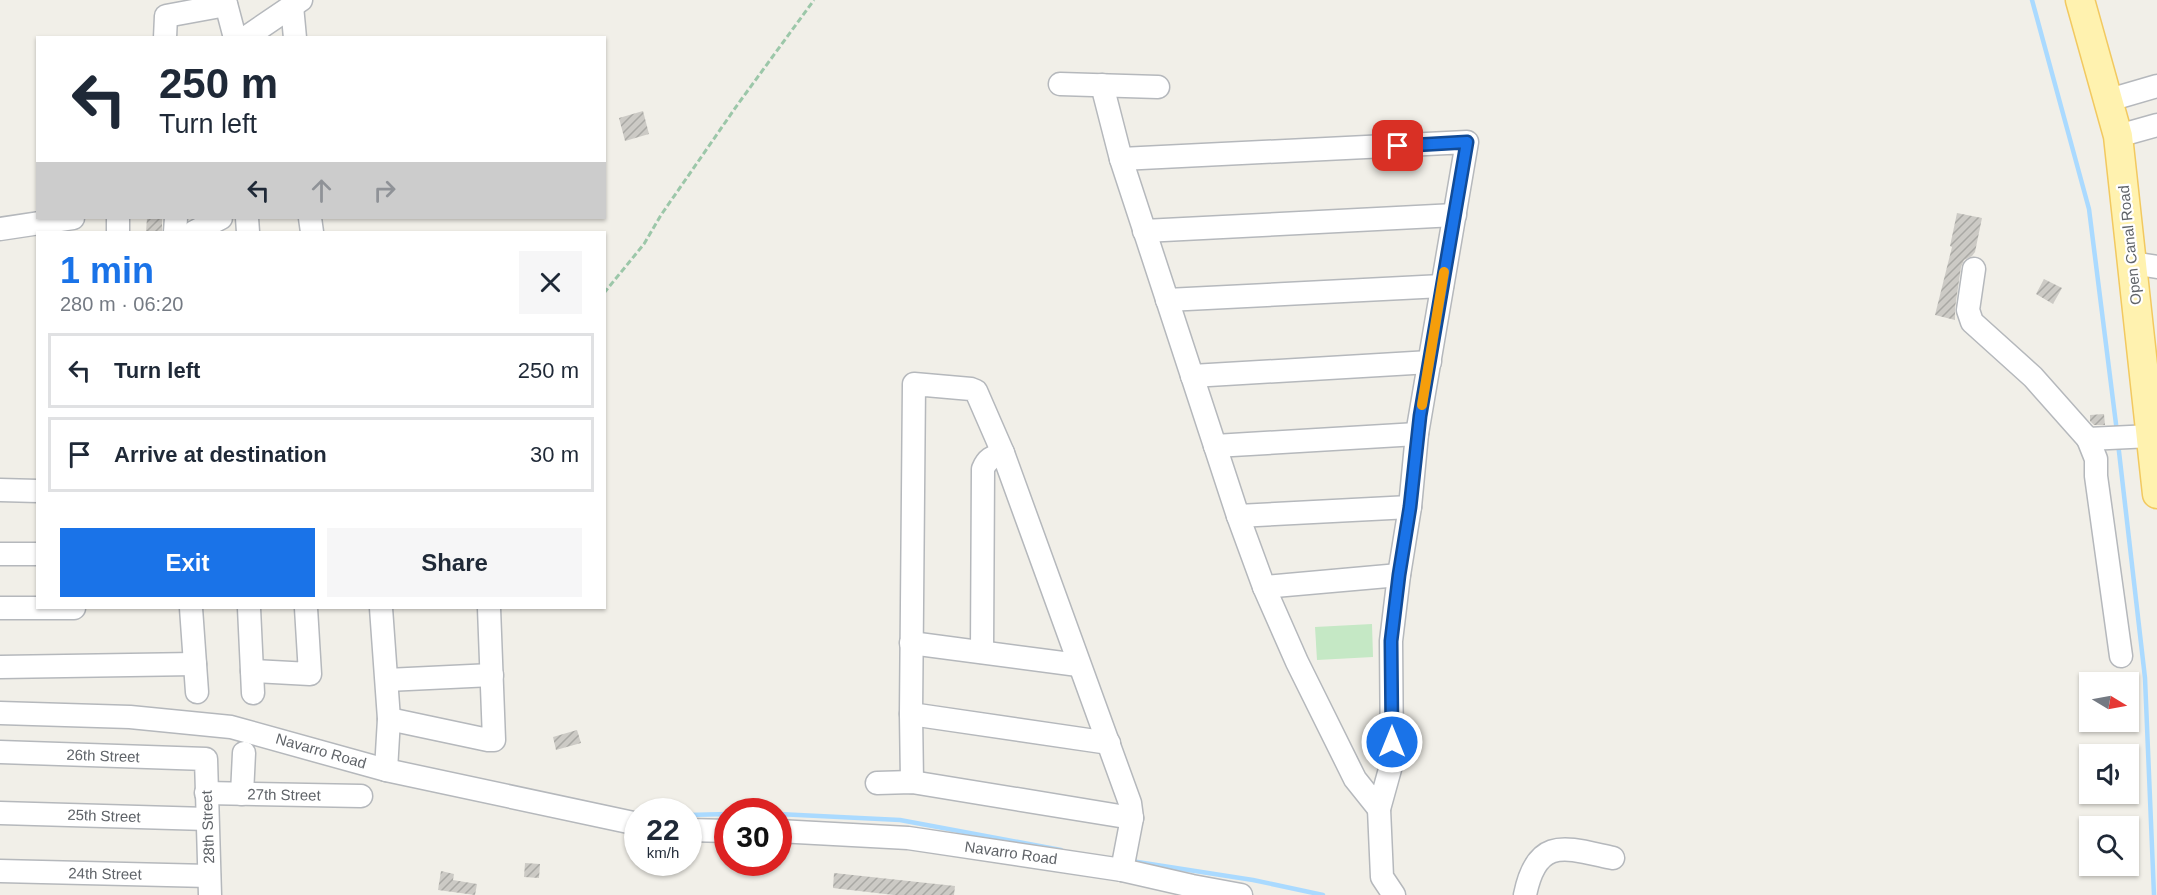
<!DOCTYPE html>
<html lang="en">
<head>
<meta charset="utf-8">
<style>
	body { margin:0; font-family:Arial,sans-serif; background:#f6f6f7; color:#1f2937; height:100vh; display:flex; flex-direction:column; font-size:22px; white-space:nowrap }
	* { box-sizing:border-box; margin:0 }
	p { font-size:20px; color:#747a83 }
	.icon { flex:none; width:33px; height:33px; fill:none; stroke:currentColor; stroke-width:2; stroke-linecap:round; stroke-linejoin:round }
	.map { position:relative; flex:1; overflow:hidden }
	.details { position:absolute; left:36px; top:231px; width:570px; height:378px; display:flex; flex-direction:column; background:#fff; border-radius:0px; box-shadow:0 2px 4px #0004 }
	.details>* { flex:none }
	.top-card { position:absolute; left:36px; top:36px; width:570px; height:183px; border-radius:0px; box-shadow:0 2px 4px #0004; background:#fff; color:#1f2937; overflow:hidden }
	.needle { width:39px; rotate:100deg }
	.tools { position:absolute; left:2079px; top:672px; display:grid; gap:12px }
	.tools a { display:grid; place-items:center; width:60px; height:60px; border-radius:0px; background:#fff; box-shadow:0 2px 4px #0004; font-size:30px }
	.speed { position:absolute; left:624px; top:798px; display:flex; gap:12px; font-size:30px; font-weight:700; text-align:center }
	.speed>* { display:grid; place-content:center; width:78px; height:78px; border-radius:50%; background:#fff; box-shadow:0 2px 4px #0004; line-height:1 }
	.speed small { font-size:15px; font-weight:400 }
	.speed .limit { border:9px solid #d22; background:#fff; color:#111 }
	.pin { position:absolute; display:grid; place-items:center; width:51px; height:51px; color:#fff; margin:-26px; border-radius:12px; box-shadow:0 3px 9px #0006 }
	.me { position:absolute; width:66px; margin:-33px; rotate:0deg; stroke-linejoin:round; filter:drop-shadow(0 0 4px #0008) }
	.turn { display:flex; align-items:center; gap:21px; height:126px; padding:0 24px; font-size:27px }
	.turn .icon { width:78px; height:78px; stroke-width:2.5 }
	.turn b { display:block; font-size:42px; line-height:51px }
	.lanes { display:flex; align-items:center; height:57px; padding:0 24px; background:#0003; justify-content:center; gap:30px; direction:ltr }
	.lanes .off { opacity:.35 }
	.round { display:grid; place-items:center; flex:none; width:63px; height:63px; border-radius:0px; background:#f6f6f7 }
	.head { display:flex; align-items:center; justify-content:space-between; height:102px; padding:0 24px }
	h1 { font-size:36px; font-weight:800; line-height:45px; color:#1a73e8 }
	.primary-button { display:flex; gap:12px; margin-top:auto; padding:12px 24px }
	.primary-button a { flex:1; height:69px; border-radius:0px; background:#1a73e8; color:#fff; font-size:24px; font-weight:800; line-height:69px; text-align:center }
	.primary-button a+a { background:#f6f6f7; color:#1f2937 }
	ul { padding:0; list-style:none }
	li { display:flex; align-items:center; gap:18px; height:75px; margin:0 12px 9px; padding:0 12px; border:3px solid #e0e1e3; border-radius:0px }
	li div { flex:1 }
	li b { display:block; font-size:22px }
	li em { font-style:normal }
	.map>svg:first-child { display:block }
</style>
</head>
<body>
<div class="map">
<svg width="2157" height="895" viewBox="0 0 2157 895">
	<defs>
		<pattern id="building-hatch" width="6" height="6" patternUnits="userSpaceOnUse" patternTransform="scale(1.5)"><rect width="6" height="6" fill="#cccac5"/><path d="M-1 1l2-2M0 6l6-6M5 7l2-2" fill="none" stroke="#a9a8a4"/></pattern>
	</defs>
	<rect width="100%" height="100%" fill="#f1efe8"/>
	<!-- garden -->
	<polygon fill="#c5e8c5" points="1372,624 1373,657 1317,660 1315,627"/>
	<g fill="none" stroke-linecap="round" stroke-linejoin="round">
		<!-- stream -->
		<g stroke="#aadaff" stroke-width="4.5">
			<polyline points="2032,0 2089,209 2117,432"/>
			<polyline points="2118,443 2145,678 2154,895"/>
			<polyline points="778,814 900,820 1061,850"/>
			<polyline points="688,815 728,814"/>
			<polyline points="1131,861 1253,880 1323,895"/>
		</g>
	</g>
	<!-- building -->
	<g fill="url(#building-hatch)">
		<polygon points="643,111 649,134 625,141 619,118"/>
		<polygon points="1957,213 1982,218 1975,252 1972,256 1964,260 1961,267 1955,308 1955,320 1935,315 1952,247 1950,246"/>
		<polygon points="147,218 162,218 162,232 146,232"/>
		<polygon points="2044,279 2062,288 2053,304 2036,294"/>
		<polygon points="2104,414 2105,425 2094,425 2090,421 2090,415"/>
		<polygon points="577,730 581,743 556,750 553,737"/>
		<polygon points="525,863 540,864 539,878 524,877"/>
		<polygon points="441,871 454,874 453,880 477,884 475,895 438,890"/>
		<polygon points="834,873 955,886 954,895 894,895 833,888"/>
	</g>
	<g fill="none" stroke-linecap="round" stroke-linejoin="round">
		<!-- minor casing -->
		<g stroke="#b5b8bc" stroke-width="25">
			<g id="minor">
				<polyline points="225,0 235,38"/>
				<polyline points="292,6 295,38"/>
				<polyline points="165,38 166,16 226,5"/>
				<polyline points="245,38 301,0"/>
				<polyline points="1060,84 1158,87"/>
				<polyline points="1102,85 1121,159 1238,516 1264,587 1297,662 1355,779 1379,809"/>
				<polyline points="2109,100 2157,86"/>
				<polyline points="2118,136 2157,125"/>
				<polyline points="1121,159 1467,142 1417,434 1410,507 1399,575 1391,641 1392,762 1379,809 1382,877 1394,895"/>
				<polyline points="247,218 248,232"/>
				<polyline points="310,218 312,232"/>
				<polyline points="0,229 73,218"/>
				<polyline points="1144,231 1455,215"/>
				<polyline points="118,232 118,218"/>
				<polyline points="175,232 176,218"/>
				<polyline points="194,232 221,218"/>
				<polyline points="2132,263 2157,267"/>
				<polyline points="1974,269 1968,310 1972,322 2033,377 2088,439 2151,436"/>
				<polyline points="1167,300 1442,286"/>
				<polyline points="1192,376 1430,362"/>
				<polyline points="2088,439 2096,459 2096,476 2121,656"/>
				<polyline points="1215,446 1417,434"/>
				<polyline points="0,490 38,491"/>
				<polyline points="1238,516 1410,507"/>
				<polyline points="0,554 38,554"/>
				<polyline points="1264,587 1399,575"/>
				<polyline points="0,608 74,608"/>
				<polyline points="191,608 197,692"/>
				<polyline points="249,608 253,693"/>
				<polyline points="381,608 389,719 386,770"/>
				<polyline points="911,643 1078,665"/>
				<path d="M 982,652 L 983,469 C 987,459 992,457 1003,453"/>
				<polyline points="0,667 195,664"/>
				<polyline points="252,671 310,674 306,608"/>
				<polyline points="387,680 492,675"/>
				<polyline points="0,713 130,717 231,727 386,770 638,824"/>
				<polyline points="911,714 1109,743"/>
				<polyline points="389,719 488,740 494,740 489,608"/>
				<polyline points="0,752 206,759 210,895"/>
				<polyline points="912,782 911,714 914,384 971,389 976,391 1003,453 1130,803 1132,818 1122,870"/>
				<polyline points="877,783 912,782 1132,818"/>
				<polyline points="206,793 361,796"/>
				<polyline points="242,794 244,753"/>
				<polyline points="0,813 207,819"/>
				<polyline points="688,830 728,831"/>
				<polyline points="778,831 908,838 1122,870 1192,886 1241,895"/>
				<polyline points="0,871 209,876"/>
				<path d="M 1525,895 C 1537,835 1566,848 1613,858"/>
			</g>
		</g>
		<!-- major casing -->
		<g stroke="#f2c960" stroke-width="31">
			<polyline id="major" points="2080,0 2118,136 2157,494"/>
		</g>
		<!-- path -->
		<polyline stroke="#9cc7a9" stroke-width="3" stroke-dasharray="6 3" stroke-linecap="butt" points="604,293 644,244 661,215 738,104 814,0"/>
		<!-- minor -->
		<use href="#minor" stroke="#fff" stroke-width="22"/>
		<!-- major -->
		<use href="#major" stroke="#fff2af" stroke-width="28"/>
	</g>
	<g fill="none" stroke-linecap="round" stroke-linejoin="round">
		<!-- route casing -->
		<g stroke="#114b97" stroke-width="15">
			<polyline id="route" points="1392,742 1391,641 1399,575 1410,507 1420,416 1467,142 1398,146"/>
		</g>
		<!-- route -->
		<use href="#route" stroke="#1a73e8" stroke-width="10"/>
		<!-- slow -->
		<polyline stroke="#f59e0b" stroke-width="10" points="1422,405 1444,272"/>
	</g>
	<g text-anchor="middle" stroke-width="4.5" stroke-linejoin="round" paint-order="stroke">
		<!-- street labels -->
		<g font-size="15" fill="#5f6368" stroke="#fff">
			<text transform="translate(2130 245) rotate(-96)" y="5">Open Canal Road</text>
			<text transform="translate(321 751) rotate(16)" y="5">Navarro Road</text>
			<text transform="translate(103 756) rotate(2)" y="5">26th Street</text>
			<text transform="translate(284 795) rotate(1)" y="5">27th Street</text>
			<text transform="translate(104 816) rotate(2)" y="5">25th Street</text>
			<text transform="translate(208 827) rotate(-92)" y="5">28th Street</text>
			<text transform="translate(1011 853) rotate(8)" y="5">Navarro Road</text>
			<text transform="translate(105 874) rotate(1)" y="5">24th Street</text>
		</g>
	</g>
</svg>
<div class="tools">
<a><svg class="needle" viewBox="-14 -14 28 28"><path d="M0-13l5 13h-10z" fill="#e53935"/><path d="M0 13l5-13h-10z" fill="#747a83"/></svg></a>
<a><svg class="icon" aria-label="sound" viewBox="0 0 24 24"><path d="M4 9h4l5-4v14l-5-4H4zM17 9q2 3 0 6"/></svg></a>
<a><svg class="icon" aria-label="search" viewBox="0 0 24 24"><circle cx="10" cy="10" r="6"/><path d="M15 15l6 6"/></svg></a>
</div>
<div class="speed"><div>22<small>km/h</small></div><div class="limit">30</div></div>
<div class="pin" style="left:1398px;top:146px;background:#d93025"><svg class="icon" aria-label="arrive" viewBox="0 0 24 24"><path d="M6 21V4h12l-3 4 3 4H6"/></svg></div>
<svg class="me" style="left:1392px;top:742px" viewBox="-20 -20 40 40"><circle r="17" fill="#1a73e8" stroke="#fff" stroke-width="3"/><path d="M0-11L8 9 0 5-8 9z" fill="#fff"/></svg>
<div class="top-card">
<div class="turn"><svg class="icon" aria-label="left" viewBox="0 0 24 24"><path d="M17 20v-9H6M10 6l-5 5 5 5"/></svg><div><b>250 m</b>Turn left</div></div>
<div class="lanes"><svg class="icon" aria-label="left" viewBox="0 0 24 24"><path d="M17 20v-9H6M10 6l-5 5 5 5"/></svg><svg class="icon off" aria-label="ahead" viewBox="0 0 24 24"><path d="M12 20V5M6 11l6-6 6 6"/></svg><svg class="icon off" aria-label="right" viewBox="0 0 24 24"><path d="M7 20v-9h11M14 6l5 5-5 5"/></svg></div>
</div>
<section class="details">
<div class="head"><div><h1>1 min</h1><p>280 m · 06:20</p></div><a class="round"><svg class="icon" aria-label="close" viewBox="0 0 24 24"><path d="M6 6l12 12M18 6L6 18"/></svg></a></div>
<ul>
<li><svg class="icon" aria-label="left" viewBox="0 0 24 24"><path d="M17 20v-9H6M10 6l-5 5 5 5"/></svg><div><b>Turn left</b></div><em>250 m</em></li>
<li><svg class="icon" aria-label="arrive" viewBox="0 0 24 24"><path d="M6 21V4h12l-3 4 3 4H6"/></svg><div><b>Arrive at destination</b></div><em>30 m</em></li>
</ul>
<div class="primary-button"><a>Exit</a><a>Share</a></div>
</section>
</div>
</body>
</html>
